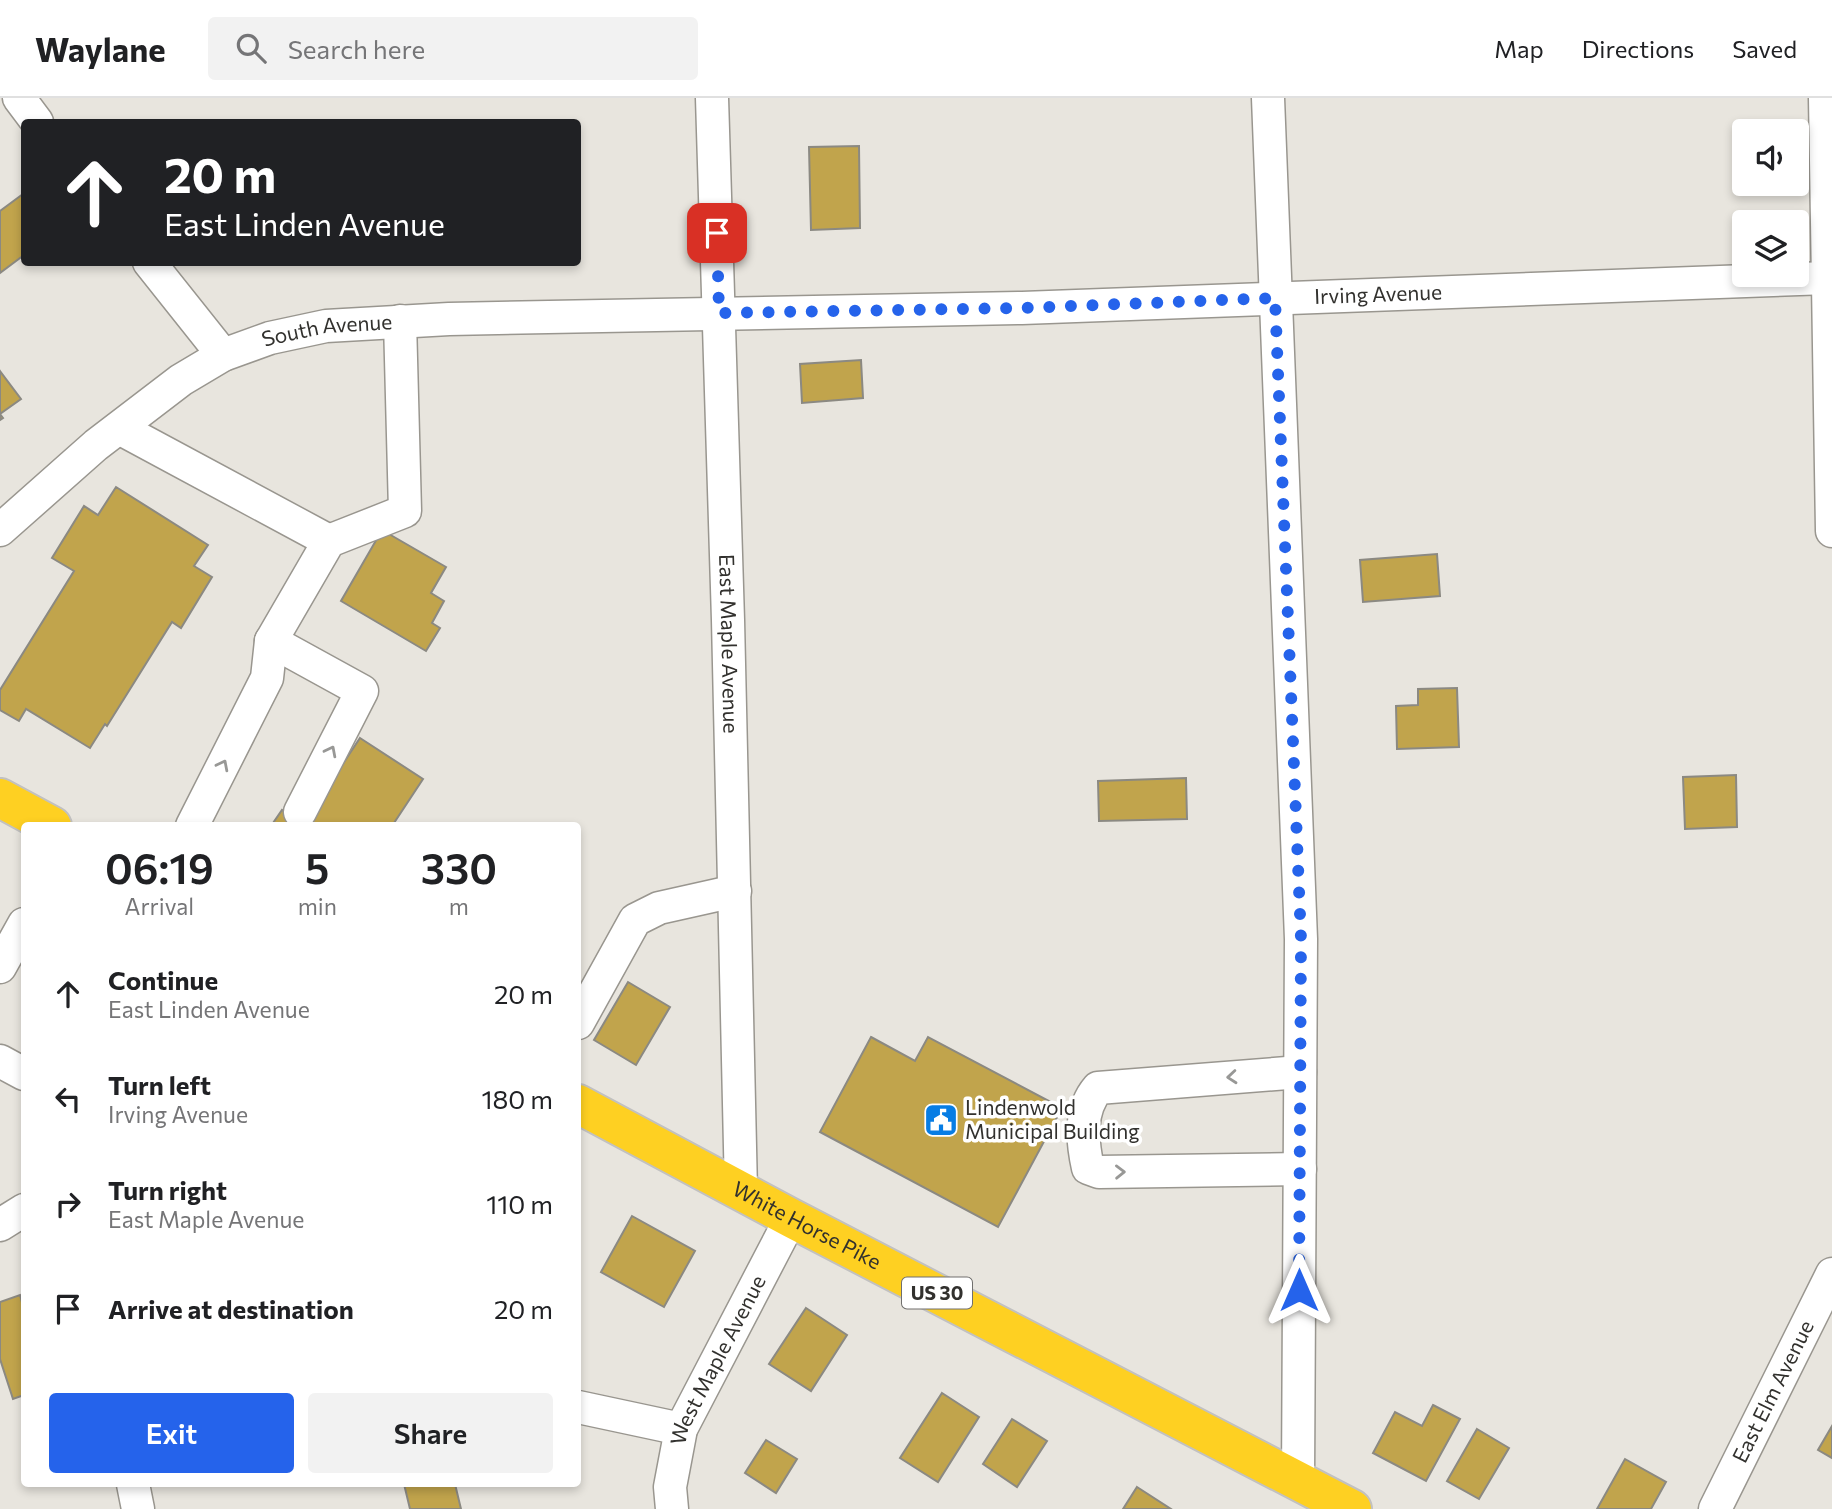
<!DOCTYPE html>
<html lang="en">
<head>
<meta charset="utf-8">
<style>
	body { margin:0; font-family:Commissioner,sans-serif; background:#f2f2f2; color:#202124; height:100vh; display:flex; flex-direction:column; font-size:26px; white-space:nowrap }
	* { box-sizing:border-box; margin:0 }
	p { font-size:23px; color:#757577 }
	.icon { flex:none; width:38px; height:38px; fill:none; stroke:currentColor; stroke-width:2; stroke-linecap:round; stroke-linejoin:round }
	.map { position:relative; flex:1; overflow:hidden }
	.sheet { position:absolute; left:21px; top:724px; width:560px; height:665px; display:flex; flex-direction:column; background:#fff; border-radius:7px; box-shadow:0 4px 10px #0003 }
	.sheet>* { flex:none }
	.guide { position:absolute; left:21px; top:21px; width:560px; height:147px; border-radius:7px; box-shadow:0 4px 10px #0003; background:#202124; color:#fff; overflow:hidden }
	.buttons { position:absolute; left:1732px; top:21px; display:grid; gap:14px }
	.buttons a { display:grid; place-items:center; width:77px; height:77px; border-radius:7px; background:#fff; box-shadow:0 4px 10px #0003; font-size:35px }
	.pin { position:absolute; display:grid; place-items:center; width:60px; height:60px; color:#fff; margin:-30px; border-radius:14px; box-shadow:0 4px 10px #0006 }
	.me { position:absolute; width:77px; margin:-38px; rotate:0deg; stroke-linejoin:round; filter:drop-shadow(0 0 5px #0008) }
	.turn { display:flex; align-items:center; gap:24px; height:147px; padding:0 28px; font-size:32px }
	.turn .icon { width:91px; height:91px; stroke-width:2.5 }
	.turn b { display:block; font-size:49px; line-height:60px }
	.eta { display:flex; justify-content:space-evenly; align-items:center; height:119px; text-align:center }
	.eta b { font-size:42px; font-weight:600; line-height:49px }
	.cta { display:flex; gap:14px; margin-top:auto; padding:14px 28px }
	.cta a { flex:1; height:80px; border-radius:7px; background:#2563eb; color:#fff; font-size:28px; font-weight:600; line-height:80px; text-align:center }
	.cta a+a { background:#f2f2f2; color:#202124 }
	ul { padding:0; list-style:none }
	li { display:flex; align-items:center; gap:21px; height:105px; padding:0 28px }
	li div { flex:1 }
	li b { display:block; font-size:26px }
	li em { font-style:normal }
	header { display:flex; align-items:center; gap:42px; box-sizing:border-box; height:98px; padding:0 35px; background:#fff; border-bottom:2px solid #e0e0e0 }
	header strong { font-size:33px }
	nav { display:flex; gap:38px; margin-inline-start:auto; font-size:24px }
	.search { width:490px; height:63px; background:#f2f2f2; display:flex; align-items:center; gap:18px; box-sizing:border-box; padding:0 24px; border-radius:7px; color:#757577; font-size:26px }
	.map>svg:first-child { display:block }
</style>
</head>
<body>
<header>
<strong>Waylane</strong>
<div class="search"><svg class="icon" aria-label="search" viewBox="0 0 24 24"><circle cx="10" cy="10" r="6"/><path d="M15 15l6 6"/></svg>Search here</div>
<nav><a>Map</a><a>Directions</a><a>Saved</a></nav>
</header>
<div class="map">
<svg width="1832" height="1411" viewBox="0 0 1832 1411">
	<rect width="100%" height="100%" fill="#e8e5de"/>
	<!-- building -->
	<g fill="#c1a44c" stroke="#8b8982" stroke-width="2">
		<polygon points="859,48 860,130 811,132 809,49"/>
		<polygon points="23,96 24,98 24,157 0,175 0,113"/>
		<polygon points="861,262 863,300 802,305 800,266"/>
		<polygon points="0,273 21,301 0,316 3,320 0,322"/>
		<polygon points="116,389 208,447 194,468 212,479 181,530 172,524 107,628 105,626 90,650 26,611 19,623 0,612 0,592 74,473 52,460 84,408 98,417"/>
		<polygon points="382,432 446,469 431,495 444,503 432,525 440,530 426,553 341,503"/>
		<polygon points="1437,456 1440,498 1363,504 1360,462"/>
		<polygon points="1457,590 1459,649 1397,651 1396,608 1418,607 1418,591"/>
		<polygon points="360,640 423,681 392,728 271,728 282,712 303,726"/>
		<polygon points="1736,677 1737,729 1685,731 1683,679"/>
		<polygon points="1186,680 1187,721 1099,723 1098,683"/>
		<polygon points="628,884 670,909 636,967 594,942"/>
		<polygon points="871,939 915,963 928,939 1062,1010 998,1129 820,1034"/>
		<polygon points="632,1118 695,1153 664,1209 601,1174"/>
		<polygon points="20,1197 24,1212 24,1297 13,1301 0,1261 0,1204"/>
		<polygon points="806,1210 847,1237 811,1293 769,1266"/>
		<polygon points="942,1295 979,1319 938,1384 900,1360"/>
		<polygon points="1433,1307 1460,1321 1426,1383 1373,1355 1395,1314 1422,1328"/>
		<polygon points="1012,1321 1047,1343 1017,1389 983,1366"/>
		<polygon points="1832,1328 1832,1360 1818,1352"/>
		<polygon points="1477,1331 1509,1350 1479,1401 1447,1383"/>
		<polygon points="766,1342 797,1361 776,1395 745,1375"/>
		<polygon points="1625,1361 1666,1384 1651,1411 1597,1411"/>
		<polygon points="404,1386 455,1386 461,1411 410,1411"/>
		<polygon points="1137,1389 1171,1411 1123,1411"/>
	</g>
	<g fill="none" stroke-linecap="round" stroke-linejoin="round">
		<!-- minor casing -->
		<g stroke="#99968f" stroke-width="35">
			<g id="minor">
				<polyline points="19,0 37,24"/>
				<path id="s1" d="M 712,0 L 728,522 L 741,1093"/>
				<polyline points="1268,0 1301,841 1298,1382"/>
				<polyline points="1825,0 1832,433"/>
				<polyline points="149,164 223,257"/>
				<polyline points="119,330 329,443"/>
				<path id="s2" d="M 0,432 L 96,347 L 181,282 L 223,257 L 270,240 L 326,228 L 449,221 L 1022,210 L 1828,180"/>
				<polyline points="300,714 362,593 271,543 329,443 405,413 400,223"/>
				<polyline points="192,728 267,580 271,543"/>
				<polyline points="0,869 24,826"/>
				<polyline points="578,925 635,822 659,810 735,793"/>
				<polyline points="0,963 24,976"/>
				<path d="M 1300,1071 L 1099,1074 L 1088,1070 C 1082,1043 1079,1012 1098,990 L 1300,974"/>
				<polyline points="0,1127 24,1112"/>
				<polyline points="578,1309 681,1331"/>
				<polyline points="133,1386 138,1411"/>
				<path id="s3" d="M 672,1411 L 670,1389 L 681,1331 L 791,1120"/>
				<path id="s4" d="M 1715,1411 L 1832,1176"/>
			</g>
		</g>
		<!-- highway casing -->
		<g stroke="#c2c1c0" stroke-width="42">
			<g id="highway">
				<polyline points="0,700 52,728"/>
				<path id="s5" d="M 578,1006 L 791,1120 L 1352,1411"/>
			</g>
		</g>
		<!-- minor -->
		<use href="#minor" stroke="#fff" stroke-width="32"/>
		<!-- highway -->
		<use href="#highway" stroke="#fed022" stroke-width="38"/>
	</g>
	<!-- one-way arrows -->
	<defs><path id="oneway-chevron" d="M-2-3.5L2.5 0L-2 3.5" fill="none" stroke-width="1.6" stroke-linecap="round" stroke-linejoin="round" transform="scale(1.75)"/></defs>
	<g stroke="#989896">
		<use href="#oneway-chevron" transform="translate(331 653) rotate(-63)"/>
		<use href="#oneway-chevron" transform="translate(223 667) rotate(-63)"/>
		<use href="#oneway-chevron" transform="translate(1232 979) rotate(175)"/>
		<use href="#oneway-chevron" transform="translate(1120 1074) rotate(-1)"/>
	</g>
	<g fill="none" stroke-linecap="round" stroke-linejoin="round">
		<!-- route -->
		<polyline stroke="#2563eb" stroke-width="12" stroke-dasharray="0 21.6" points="717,135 719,215 1022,210 1275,200 1301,841 1299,1192"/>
	</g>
	<!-- icons -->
	<defs>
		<g id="civic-square" transform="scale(1.75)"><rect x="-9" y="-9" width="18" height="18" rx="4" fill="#077de4" stroke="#fff"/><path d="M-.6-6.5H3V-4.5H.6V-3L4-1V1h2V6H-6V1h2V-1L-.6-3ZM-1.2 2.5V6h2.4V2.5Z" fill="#fff"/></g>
	</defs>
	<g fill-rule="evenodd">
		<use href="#civic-square" x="941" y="1022"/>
	</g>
	<g text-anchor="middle" stroke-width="7" stroke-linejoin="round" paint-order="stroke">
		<!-- shield labels -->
		<rect fill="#fff" stroke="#706f6d" stroke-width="2" x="902" y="1179.5" width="70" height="31" rx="5"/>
		<g font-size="19" font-weight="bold" fill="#32312e">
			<text x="937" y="1202">US 30</text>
		</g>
		<!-- street labels -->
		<g font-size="21" fill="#32312e" stroke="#fff">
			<text dy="7" stroke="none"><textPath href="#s2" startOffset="1444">Irving Avenue</textPath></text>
			<text dy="7" stroke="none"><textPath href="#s2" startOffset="392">South Avenue</textPath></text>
			<text dy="7" stroke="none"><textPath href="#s1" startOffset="546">East Maple Avenue</textPath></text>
			<text dy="7" stroke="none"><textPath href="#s5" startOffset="259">White Horse Pike</textPath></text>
			<text dy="7" stroke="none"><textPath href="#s3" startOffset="159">West Maple Avenue</textPath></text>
			<text dy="7" stroke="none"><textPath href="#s4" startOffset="131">East Elm Avenue</textPath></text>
		</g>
		<!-- poi labels -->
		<g font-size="21" fill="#32312e" stroke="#fff" text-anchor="start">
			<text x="965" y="1017">Lindenwold<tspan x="965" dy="24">Municipal Building</tspan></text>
		</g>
	</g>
</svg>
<div class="buttons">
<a><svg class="icon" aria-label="sound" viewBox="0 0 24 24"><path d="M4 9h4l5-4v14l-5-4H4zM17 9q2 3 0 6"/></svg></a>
<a><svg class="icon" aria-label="layers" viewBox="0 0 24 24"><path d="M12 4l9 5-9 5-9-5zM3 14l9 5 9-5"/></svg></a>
</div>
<div class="pin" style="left:717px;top:135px;background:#d93025"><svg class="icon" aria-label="arrive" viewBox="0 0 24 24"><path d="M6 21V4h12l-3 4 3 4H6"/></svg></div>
<svg class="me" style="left:1299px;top:1192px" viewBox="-20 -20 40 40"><path d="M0-17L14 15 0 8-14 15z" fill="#2563eb" stroke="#fff" stroke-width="4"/></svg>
<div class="guide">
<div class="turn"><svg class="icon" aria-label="ahead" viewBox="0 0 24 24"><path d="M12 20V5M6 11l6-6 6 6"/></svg><div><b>20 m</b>East Linden Avenue</div></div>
</div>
<section class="sheet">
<div class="eta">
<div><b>06:19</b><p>Arrival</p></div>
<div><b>5</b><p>min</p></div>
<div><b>330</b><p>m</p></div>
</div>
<ul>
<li><svg class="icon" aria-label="ahead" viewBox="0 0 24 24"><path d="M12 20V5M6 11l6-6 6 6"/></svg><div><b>Continue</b><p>East Linden Avenue</p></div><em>20 m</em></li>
<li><svg class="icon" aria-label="left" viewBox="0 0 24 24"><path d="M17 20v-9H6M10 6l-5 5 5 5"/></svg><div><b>Turn left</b><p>Irving Avenue</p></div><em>180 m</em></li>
<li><svg class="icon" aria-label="right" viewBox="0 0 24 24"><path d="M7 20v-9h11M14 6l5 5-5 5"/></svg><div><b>Turn right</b><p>East Maple Avenue</p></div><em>110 m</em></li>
<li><svg class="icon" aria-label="arrive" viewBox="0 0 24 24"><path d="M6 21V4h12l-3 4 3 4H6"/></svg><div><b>Arrive at destination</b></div><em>20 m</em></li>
</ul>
<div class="cta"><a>Exit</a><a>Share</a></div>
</section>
</div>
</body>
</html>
